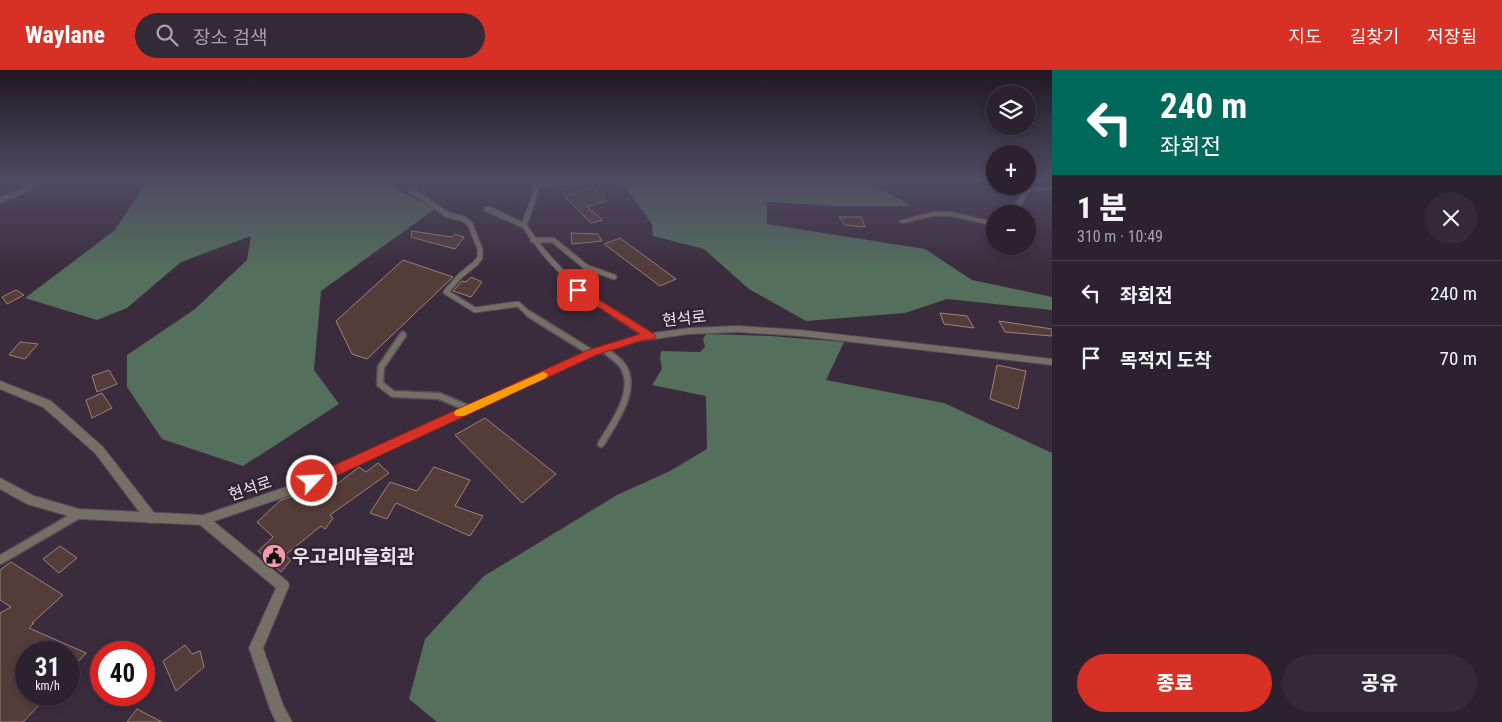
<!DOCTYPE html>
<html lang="ko">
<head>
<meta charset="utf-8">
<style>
	body { margin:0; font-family:"Roboto Condensed","Noto Sans KR",sans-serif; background:#342936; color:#f1f3f6; height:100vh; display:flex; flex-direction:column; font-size:19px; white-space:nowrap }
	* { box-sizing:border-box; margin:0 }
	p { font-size:16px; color:#a6a3aa }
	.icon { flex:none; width:28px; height:28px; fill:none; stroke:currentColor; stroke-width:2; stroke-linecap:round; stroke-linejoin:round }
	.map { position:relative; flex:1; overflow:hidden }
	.panel { display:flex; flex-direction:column; background:#2c212e; width:450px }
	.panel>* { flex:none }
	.banner { background:#00695c; color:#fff; overflow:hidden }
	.buttons { position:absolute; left:986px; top:15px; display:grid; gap:10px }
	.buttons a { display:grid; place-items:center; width:50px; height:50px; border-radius:50%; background:#2c212e; box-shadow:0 2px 8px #0003,0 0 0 1px #483e4a; font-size:25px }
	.speed { position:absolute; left:15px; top:571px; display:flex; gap:10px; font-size:25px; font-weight:700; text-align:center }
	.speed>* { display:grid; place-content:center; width:65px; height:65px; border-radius:50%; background:#2c212e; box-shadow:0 2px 8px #0003,0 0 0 1px #483e4a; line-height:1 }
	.speed small { font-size:12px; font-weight:400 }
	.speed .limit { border:8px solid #d22; background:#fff; color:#111 }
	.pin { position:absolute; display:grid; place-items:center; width:42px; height:42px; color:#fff; margin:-21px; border-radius:10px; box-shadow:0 2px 8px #0006 }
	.me { position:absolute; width:55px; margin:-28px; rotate:65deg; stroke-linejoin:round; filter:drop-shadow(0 0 4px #0008) }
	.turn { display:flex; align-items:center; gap:18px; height:105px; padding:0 25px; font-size:22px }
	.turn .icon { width:65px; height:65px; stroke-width:2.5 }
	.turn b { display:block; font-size:35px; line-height:42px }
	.round { display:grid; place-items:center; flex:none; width:52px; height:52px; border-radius:26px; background:#342936 }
	.headline { display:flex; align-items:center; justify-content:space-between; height:85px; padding:0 25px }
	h1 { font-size:30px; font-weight:800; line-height:38px }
	.button { display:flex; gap:10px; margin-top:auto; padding:10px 25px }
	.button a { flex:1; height:58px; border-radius:30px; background:#d93025; color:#fff; font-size:20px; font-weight:800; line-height:58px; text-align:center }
	.button a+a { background:#342936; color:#f1f3f6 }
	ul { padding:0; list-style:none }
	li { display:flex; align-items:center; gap:15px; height:65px; padding:0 25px; border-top:1px solid #483e4a }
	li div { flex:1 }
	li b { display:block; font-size:19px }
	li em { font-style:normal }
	header { display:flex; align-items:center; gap:30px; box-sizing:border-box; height:70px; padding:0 25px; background:#d93025; color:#fff }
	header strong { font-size:24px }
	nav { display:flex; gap:28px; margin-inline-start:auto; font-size:18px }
	.search { width:350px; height:45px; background:#342936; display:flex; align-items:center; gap:12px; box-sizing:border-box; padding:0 18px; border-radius:28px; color:#a6a3aa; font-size:19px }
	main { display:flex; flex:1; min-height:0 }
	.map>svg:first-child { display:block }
</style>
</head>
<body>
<header>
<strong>Waylane</strong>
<div class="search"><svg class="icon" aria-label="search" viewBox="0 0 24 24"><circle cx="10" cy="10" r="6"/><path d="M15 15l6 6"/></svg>장소 검색</div>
<nav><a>지도</a><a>길찾기</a><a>저장됨</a></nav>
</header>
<main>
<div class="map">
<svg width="1052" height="652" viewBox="0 0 1052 652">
	<rect width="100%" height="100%" fill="#3b2c3d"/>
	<!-- forest -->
	<g fill="#546f5c">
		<polygon points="148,110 398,110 392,117 435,139 321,221 314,300 339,334 243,396 162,369 127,317 127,285 195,239 247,190 251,166 181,192 127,238 97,250 25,228 115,160"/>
		<polygon points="614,110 863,110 913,136 834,136 767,132 767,154 925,179 972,210 1052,227 1052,240 947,229 905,243 806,251 749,219 704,179 653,166 652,154 629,122"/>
		<polygon points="706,264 770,266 844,272 826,310 944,333 1052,383 1052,652 437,652 409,629 425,569 484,506 617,425 670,401 707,379 706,326 652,315 662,299 660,289 661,281 700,282 705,277 703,269"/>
	</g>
	<!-- building -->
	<g fill="#543c38" stroke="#9d817c">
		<polygon points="593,117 606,131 587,137 603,150 591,153 564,126"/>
		<polygon points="839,147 861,147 865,157 845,155"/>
		<polygon points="412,161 452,167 455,164 464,167 455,179 411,167"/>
		<polygon points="571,163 598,164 602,171 572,174"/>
		<polygon points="620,168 676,209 660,216 604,174"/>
		<polygon points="403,190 453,207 367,289 352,284 336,251"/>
		<polygon points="471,207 482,212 471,227 453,221 462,211 466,212"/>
		<polygon points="16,220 24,225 7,234 2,227"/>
		<polygon points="940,243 967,246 974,258 944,254"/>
		<polygon points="999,251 1052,259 1052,266 1005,262"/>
		<polygon points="20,272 38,274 25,289 9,285"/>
		<polygon points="997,295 1026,301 1018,339 990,329"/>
		<polygon points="109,300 117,314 97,322 92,306"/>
		<polygon points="102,323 112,338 92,348 86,330"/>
		<polygon points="485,348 556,404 522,433 455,365"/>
		<polygon points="378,393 389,403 330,445 333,448 325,459 321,456 285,485 291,490 281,502 258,481 273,467 257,452 281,430 302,423 314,432 359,397 366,402"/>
		<polygon points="434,397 470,410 455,436 483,446 470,466 396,433 387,449 370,443 390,412 417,421"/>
		<polygon points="60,476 77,488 59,503 43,489"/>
		<polygon points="11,492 63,525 32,553 34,553 29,558 86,583 69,602 69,582 26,582 26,625 35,625 44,630 23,652 0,652 0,543 11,537 0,530 0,500"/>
		<polygon points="185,575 192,584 200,581 204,597 176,621 163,591"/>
		<polygon points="137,639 162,652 127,652"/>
	</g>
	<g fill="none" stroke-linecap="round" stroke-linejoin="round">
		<!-- service-far2 casing -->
		<g stroke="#574959" stroke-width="7">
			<g id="service-far2">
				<path d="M 536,110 L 535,125 L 524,155 C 548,193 579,221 617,245"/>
				<polyline points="535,114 581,111"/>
				<polyline points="411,120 448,145 464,149 470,154 480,179 480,187 476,193 460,206 446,222 475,240 518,234 530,245"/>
				<polyline points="0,130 18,123 41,110"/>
				<polyline points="533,170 553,170 586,197 614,207"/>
			</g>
		</g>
		<!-- service-far1 casing -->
		<g stroke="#574959" stroke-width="9">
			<g id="service-far1">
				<polyline points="529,244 592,283"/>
				<polyline points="615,244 650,266"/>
				<polyline points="403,265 381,297 380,314 393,324 439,326 470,339"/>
				<path d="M 601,374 C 613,354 637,322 624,298 C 620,290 610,285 604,279"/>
			</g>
		</g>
		<!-- service casing -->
		<g stroke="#574959" stroke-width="11">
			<polyline id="service" points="0,490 79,444"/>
		</g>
		<!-- minor casing -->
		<g stroke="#574959" stroke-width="2">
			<g id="minor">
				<polygon points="1052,116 1052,120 1029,122 1016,144 1009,144 1025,119"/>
				<polygon points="485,137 491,137 528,155 524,157 521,157 485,141"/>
				<polygon points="933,142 950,142 995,152 995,156 950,146 933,146 903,153 899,151"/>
				<polygon points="0,311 51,331 103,377 155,444 157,448 155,452 151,453 147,452 95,383 43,337 0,319"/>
				<polygon points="203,445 207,446 288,512 289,516 263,578 283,635 292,652 276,652 270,639 249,578 276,518 199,454 197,450 199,446"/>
			</g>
		</g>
		<!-- tertiary casing -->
		<g stroke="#574959" stroke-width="2">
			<polygon id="tertiary" points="738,256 800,260 1052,289 1052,295 800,266 738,262 689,264 640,271 595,285 299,422 203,455 79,449 27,434 0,419 0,408 34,426 79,439 203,445 292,415 589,281 639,265 689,258"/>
		</g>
		<!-- service-far2 -->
		<use href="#service-far2" stroke="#757066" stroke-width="5"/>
		<!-- service-far1 -->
		<use href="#service-far1" stroke="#757066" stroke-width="6"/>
		<!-- service -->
		<use href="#service" stroke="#757066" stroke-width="8"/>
		<!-- minor -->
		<use href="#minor" fill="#757066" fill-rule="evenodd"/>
		<!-- tertiary -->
		<use href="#tertiary" fill="#757066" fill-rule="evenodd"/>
	</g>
	<!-- sky -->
	<linearGradient id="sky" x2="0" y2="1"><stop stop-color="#201822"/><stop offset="0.55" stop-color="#4f4b62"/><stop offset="1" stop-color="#4f4b62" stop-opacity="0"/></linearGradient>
	<rect width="1052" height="201" fill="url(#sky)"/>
	<!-- route -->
	<polygon fill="#d93025" stroke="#8d1f18" points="578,217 654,264 656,266 654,269 640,271 596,285 317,415 312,416 308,415 306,411 308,407 588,280 640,264 575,222 574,220"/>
	<!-- slow -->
	<polygon fill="#f59e0b" points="543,302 546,303 548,305 546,308 464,346 456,346 454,343 456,340"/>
	<!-- icons -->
	<defs>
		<g id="civic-disc" transform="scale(1.25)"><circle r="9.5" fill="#f29aac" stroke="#312332"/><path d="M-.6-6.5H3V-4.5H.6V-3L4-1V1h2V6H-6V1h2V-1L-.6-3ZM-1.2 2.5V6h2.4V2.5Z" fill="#111"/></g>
	</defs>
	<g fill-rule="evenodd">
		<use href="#civic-disc" x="274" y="486"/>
	</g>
	<g text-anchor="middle" stroke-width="5" stroke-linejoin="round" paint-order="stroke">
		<!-- street labels -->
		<g font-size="16" fill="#ebe2ec" stroke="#312332">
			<text transform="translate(684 248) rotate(-6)" y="6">현석로</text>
			<text transform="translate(250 418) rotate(-19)" y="6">현석로</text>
		</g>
		<!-- near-poi labels -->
		<g font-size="19" font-weight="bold" fill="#ebe2ec" stroke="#312332" text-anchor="start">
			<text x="292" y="493">우고리마을회관</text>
		</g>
	</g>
</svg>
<div class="buttons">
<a><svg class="icon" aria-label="layers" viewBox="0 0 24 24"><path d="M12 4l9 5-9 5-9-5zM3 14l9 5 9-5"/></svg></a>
<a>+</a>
<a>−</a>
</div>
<div class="speed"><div>31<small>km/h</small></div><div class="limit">40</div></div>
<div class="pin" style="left:578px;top:220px;background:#d93025"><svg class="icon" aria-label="arrive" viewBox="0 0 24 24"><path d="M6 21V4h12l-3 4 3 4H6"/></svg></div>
<svg class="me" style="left:312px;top:411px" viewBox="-20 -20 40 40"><circle r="17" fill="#d93025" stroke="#fff" stroke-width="3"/><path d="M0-11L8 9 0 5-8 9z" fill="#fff"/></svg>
</div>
<section class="panel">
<div class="banner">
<div class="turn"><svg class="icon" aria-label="left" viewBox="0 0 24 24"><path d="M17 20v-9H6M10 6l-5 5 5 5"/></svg><div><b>240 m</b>좌회전</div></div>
</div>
<div class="headline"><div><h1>1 분</h1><p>310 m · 10:49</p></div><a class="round"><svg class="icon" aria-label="close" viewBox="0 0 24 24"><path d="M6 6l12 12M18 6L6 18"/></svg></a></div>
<ul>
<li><svg class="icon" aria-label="left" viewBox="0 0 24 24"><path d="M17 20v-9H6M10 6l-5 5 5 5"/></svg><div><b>좌회전</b></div><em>240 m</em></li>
<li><svg class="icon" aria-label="arrive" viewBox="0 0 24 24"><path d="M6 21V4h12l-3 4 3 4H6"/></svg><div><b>목적지 도착</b></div><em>70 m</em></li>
</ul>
<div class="button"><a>종료</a><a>공유</a></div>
</section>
</main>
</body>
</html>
